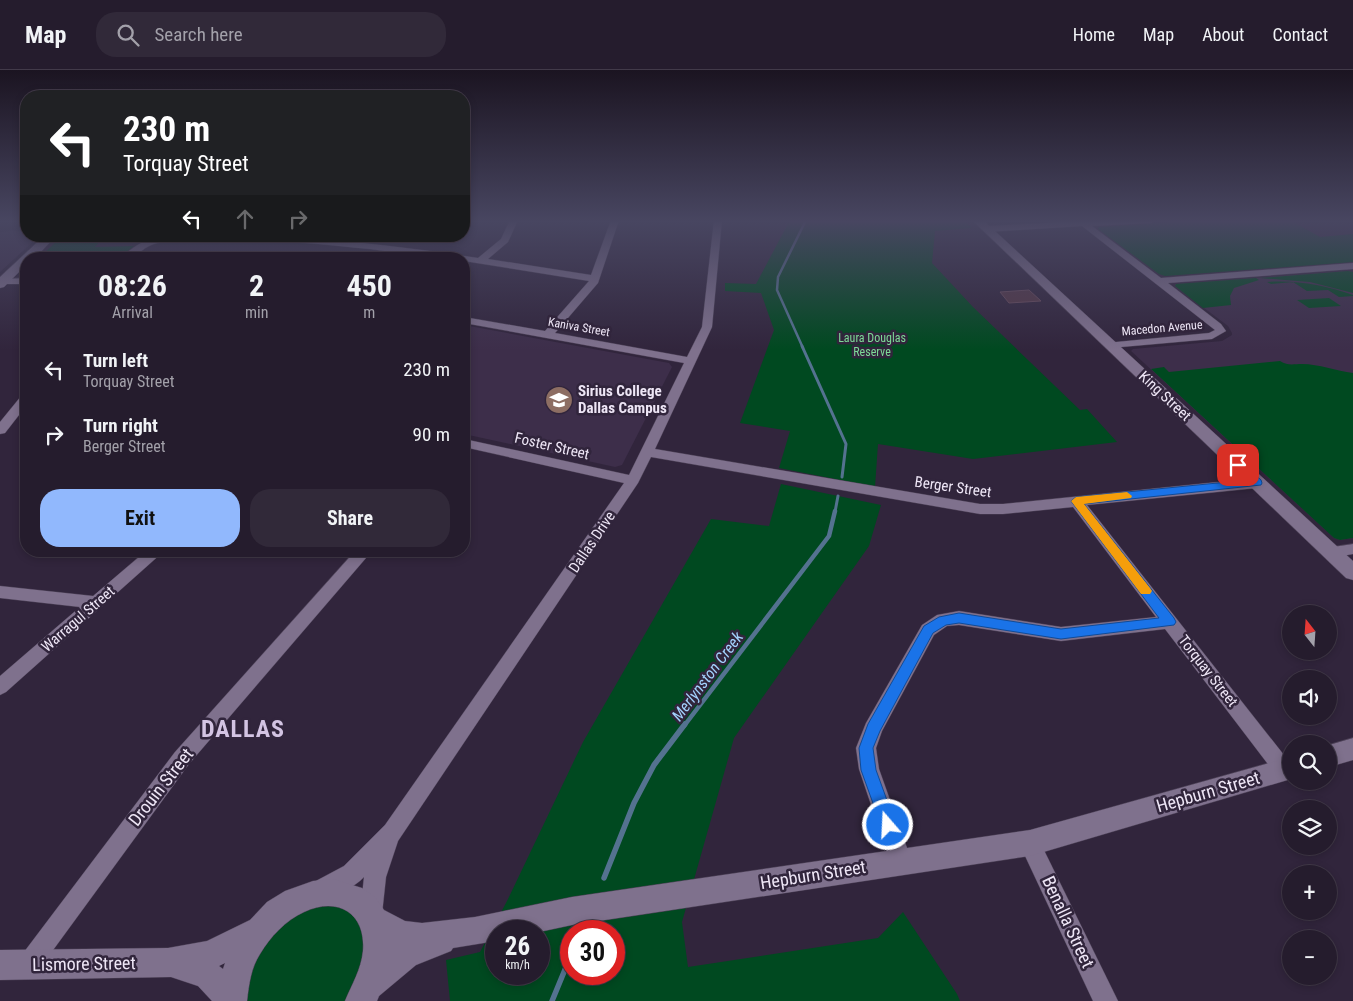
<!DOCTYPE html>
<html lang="en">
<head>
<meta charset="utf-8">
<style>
	body { margin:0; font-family:"Roboto Condensed",sans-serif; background:#312939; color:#f1f3f6; height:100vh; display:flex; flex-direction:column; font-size:19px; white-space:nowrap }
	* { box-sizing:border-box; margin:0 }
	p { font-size:16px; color:#a3a1aa }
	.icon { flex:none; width:28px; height:28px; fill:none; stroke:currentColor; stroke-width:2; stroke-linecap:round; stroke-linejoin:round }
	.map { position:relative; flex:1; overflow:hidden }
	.panel { position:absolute; left:20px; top:182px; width:450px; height:305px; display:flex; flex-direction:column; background:#251c2d; border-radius:20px; box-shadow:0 2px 8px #0003,0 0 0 1px #423a49 }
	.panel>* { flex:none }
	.hud { position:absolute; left:20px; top:20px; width:450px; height:152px; border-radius:20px; box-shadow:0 2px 8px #0003,0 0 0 1px #423a49; background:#202124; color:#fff; overflow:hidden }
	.needle { width:32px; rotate:343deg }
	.buttons { position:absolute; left:1282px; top:535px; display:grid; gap:10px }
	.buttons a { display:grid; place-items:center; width:55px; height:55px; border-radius:50%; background:#251c2d; box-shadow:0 2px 8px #0003,0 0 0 1px #423a49; font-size:25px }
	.speed { position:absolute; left:485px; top:850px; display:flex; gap:10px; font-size:25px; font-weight:700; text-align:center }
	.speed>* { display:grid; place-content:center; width:65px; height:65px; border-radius:50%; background:#251c2d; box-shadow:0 2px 8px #0003,0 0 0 1px #423a49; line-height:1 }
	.speed small { font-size:12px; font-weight:400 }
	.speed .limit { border:8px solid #d22; background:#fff; color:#111 }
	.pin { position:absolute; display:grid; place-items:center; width:42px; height:42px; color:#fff; margin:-21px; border-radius:10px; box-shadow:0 2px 8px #0006 }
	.me { position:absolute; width:55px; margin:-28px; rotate:341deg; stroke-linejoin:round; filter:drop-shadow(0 0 4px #0008) }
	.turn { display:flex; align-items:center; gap:18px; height:105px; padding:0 20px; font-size:22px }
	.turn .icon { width:65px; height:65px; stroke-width:2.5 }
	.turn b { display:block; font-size:35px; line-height:42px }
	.lanes { display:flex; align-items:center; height:48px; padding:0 20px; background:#0003; justify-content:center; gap:25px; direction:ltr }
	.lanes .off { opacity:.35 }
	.eta { display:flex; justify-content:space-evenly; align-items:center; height:85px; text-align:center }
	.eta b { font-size:30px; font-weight:700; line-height:35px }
	.action { display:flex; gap:10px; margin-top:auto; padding:10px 20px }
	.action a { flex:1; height:58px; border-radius:20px; background:#91b8fd; color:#111; font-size:20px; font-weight:700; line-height:58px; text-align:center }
	.action a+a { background:#312939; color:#f1f3f6 }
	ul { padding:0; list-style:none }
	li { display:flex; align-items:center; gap:15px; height:65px; padding:0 20px }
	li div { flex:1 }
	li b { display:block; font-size:19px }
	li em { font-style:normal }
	header { display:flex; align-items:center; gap:30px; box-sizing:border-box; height:70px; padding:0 25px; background:#251c2d; border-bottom:1px solid #423a49 }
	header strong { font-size:24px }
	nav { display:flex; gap:28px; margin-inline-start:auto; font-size:18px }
	.search { width:350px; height:45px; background:#312939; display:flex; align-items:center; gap:12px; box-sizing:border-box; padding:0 18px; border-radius:20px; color:#a3a1aa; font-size:19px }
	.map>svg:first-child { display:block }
</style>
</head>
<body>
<header>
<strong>Map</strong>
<div class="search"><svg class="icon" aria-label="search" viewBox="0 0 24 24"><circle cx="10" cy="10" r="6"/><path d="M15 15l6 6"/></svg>Search here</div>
<nav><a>Home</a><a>Map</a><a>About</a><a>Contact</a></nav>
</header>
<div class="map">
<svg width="1353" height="931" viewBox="0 0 1353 931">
	<rect width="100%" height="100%" fill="#31253c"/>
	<!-- built -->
	<g fill="#3d2e4a">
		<polygon points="26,160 26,166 39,166 0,202 0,162"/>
		<polygon points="1348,201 1353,202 1353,468 1340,470 1334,468 1131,281 1133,279 1222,271 1232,265 1232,263 1228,256 1175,216 1176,214"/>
		<polygon points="464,255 669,293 672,297 622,395 615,397 464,364"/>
	</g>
	<!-- green -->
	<g fill="#004920" fill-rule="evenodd">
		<polygon points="790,150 964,150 972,158 935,161 932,193 973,237 1080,340 1087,339 1117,372 973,389 878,374 875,417 779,398 790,361 740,353 774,260 761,223 725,221 725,213 756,214"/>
		<polygon points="1205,150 1290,150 1320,167 1353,164 1353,192 1165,206 1159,204 1098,159 1099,157"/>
		<polygon points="62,166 104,166 95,177 134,176 117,189 38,189"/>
		<polygon points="1348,201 1353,202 1353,223 1310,212 1260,208"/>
		<polygon points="1256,208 1259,210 1234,218 1230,226 1231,235 1203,238 1175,216 1176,214"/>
		<path d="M 1267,212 C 1296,210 1325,215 1353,225 L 1353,226 L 1339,227 L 1328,220 L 1307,221 L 1293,212 L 1271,214 Z"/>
		<polygon points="1329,228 1341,236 1309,238 1297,230"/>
		<path d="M 1280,291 C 1288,296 1293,294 1302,294 C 1319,294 1336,301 1353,303 L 1353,468 L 1340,470 L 1334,468 L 1151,299 L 1164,297 L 1169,302 Z"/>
		<path d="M 781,414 L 881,435 L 869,476 L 734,668 L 682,852 L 688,897 L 878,868 L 903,842 L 957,924 L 960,931 L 450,931 L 446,890 L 480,882 L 507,831 L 583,672 L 711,449 L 769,456 ZM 496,861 L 539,861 L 539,904 L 496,904 ZM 571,861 L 614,861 L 614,904 L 571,904 Z"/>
		<polygon points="323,831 356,840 372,870 352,931 241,931 241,910 283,847"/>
	</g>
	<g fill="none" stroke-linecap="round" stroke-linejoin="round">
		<!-- stream-far3 -->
		<polyline stroke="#547290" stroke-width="2.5" points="803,278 777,220 778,207 806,150"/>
		<!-- stream-far2 -->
		<g stroke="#547290" stroke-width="3">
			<polyline points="802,276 846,374 842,407"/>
			<polyline points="835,442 838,426"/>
		</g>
		<!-- stream-far1 -->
		<polyline stroke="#547290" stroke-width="4.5" points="684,656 829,466 835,441"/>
		<!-- stream -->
		<g stroke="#547290" stroke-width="5.5">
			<polyline points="604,808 634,733 654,695 685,654"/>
			<polyline points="552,931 571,885"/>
		</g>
	</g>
	<!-- building -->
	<polygon fill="#523746" stroke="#684c5c" points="1029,220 1041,231 1009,233 1000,222"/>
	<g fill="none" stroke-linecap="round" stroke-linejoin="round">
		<!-- minor casing -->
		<g stroke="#4c4156" stroke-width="1">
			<g id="minor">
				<path d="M 510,150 L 518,150 L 508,172 L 488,189 L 591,205 L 611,150 L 619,150 L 598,213 L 555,263 L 687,287 L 702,257 L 714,150 L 722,150 L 712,257 L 655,379 L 980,434 L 1003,434 L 1257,408 L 1262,410 L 1264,413 L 1262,416 L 1257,418 L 1087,435 L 1291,694 L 1291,706 L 1284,709 L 1277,706 L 1165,559 L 1061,571 L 959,555 L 947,556 L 934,565 L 882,661 L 876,678 L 879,699 L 912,792 L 909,800 L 901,803 L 893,800 L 859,699 L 856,678 L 866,653 L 922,555 L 937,545 L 959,541 L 1061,557 L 1156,547 L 1073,437 L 1003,444 L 980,444 L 651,387 L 638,413 L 398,771 L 386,807 L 382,844 L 379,852 L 371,855 L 363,852 L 360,844 L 364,807 C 354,818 336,825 322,831 L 314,828 L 311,820 L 314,812 L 344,796 L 385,755 L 624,413 L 464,377 L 464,369 L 629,405 L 684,293 L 464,253 L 464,247 L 545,261 L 589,211 L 464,191 L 464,189 C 432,189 401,183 370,179 C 321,174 271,169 222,170 C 202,170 172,168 154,174 C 139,179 138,189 120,189 C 129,180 140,172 152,169 C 175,163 201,166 224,166 C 311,166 392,175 478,188 L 501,169 Z"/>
				<polygon points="1105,150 1155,150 1151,153 1092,156 1161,208 1353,193 1353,199 1168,213 1221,254 1226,261 1212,269 1110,278 1104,275 1106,273 1209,263 1215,260 1082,156 987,162 983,159 987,156"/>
				<polygon points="26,208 26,214 0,214 0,210 2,209"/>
				<polygon points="26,324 26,336 5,363 0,364 0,352 22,325"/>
				<polygon points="1353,474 1353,484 1331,488 1326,486 1323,482 1326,478"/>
				<polygon points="146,481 164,481 6,622 0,625 0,606 80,537 0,528 0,516 93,526"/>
				<polygon points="355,481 372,481 189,694 37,902 29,906 21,902 17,894 21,886 175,682"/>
				<polygon points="1030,762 1037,766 1118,931 1093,931 1019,773 1023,766"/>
			</g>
		</g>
		<!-- tertiary casing -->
		<g stroke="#4c4156" stroke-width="1">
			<g id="tertiary">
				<polygon points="972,150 983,150 1353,491 1353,510 1346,508"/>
				<polygon points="44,166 56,166 34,189 26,189 26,195 4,217 0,218 0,207"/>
				<polygon points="1353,668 1353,690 1329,697 1329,675"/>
				<path d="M 1291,687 L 1291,709 L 1030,786 L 572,855 L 539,862 L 496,861 L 496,871 L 453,878 L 451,881 L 416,895 L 379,926 L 377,931 L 345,931 C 352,914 361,900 363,881 C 366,843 338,826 304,842 C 286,850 270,867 260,884 C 251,898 249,914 247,931 L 212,931 L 198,916 L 171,907 L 0,910 L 0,880 L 168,878 L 207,871 L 250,850 L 267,832 L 285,821 L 313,811 L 333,809 L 362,818 L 375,827 L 384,840 L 405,851 L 422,853 L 475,847 L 572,827 L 1030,760 ZM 225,893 L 223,899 L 219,896 Z"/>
			</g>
		</g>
		<!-- minor -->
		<use href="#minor" fill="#7f718d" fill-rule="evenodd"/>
		<!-- tertiary -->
		<use href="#tertiary" fill="#7f718d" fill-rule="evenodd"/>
	</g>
	<!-- sky -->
	<linearGradient id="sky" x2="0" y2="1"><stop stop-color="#1b1421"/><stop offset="0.54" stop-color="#484661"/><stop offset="1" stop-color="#484661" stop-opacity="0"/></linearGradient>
	<rect width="1353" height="280" fill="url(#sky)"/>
	<!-- route -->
	<polygon fill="#1a73e8" stroke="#114b97" points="1238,391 1241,392 1261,410 1262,413 1261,415 1084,434 1174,548 1176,552 1174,555 1061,569 959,553 946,555 933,563 880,661 873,678 876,700 896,755 894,761 888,763 883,761 861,700 859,678 868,654 924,556 939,547 959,543 1061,559 1159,548 1071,431 1076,427 1248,410 1233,395"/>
	<!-- slow -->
	<polygon fill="#f59e0b" points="1127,422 1132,426 1131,428 1084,434 1150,518 1152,521 1150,524 1141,524 1071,431 1076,427"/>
	<!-- icons -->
	<defs>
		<g id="school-disc" transform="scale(1.4375)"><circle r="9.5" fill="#8d6e63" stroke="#31253c"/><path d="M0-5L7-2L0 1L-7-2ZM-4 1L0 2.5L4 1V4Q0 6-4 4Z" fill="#fff"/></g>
	</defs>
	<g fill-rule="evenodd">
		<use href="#school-disc" x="559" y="330"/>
	</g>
	<g text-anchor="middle" stroke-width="5" stroke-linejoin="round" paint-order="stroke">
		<!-- far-street labels -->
		<g font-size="12" fill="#eee6f6" stroke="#31253c">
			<text transform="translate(579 257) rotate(10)" y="4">Kaniva Street</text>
			<text transform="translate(1162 258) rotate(-5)" y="4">Macedon Avenue</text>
		</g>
		<!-- far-park labels -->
		<g font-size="12" fill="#7eda98" stroke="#31253c">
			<text x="872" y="272">Laura Douglas<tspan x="872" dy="14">Reserve</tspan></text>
		</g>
		<!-- poi labels -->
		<g font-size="15" font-weight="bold" fill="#eee6f6" stroke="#31253c" text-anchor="start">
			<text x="578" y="326">Sirius College<tspan x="578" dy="17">Dallas Campus</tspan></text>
		</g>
		<!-- street labels -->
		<g font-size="15" fill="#eee6f6" stroke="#31253c">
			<text transform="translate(1165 326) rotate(43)" y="5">King Street</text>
			<text transform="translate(552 376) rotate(13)" y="5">Foster Street</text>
			<text transform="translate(953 417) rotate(8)" y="5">Berger Street</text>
			<text transform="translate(592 472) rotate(-56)" y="5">Dallas Drive</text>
			<text transform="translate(78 549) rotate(-41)" y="5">Warragul Street</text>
			<text transform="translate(1208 601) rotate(52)" y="5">Torquay Street</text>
		</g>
		<!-- water labels -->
		<g font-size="16" font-style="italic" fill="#a3d2fd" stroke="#31253c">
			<text transform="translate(707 606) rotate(-53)" y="6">Merlynston Creek</text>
		</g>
		<!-- near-street labels -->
		<g font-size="18" fill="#eee6f6" stroke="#31253c">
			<text transform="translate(161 717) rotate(-52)" y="6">Drouin Street</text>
			<text transform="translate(1208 722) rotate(-16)" y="6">Hepburn Street</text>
			<text transform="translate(813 805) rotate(-9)" y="6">Hepburn Street</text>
			<text transform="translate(1068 852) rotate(65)" y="6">Benalla Street</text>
			<text transform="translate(84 894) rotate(-1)" y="6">Lismore Street</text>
		</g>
		<!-- near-district labels -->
		<g font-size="24" font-weight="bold" letter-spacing="1" fill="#d3c4e3" stroke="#31253c">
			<text x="243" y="667">DALLAS</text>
		</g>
	</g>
</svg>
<div class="buttons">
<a><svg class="needle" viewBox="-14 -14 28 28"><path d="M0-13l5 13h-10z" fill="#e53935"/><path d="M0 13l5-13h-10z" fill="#a3a1aa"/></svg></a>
<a><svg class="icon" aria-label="sound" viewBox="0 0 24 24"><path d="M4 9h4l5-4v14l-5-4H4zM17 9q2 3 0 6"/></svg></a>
<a><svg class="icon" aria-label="search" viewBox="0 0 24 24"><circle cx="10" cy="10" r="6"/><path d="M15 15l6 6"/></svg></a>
<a><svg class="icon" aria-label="layers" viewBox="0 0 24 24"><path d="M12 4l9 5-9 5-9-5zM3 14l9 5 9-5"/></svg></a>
<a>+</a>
<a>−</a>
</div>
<div class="speed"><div>26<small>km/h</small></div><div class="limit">30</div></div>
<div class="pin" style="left:1238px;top:395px;background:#d93025"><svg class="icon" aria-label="arrive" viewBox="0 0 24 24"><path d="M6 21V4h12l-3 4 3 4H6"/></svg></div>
<svg class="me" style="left:888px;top:755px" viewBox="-20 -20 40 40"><circle r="17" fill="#1a73e8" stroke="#fff" stroke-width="3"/><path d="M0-11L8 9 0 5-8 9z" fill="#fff"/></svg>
<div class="hud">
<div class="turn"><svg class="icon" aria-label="left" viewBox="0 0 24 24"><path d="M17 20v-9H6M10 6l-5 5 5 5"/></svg><div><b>230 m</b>Torquay Street</div></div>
<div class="lanes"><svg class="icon" aria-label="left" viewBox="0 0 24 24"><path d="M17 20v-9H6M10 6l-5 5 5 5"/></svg><svg class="icon off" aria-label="ahead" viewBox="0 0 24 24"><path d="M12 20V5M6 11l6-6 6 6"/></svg><svg class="icon off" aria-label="right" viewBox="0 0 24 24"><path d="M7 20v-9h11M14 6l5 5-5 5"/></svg></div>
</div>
<section class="panel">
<div class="eta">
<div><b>08:26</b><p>Arrival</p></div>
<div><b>2</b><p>min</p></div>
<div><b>450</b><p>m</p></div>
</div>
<ul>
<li><svg class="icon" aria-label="left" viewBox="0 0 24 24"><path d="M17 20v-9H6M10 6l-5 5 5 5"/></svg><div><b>Turn left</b><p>Torquay Street</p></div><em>230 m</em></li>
<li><svg class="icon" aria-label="right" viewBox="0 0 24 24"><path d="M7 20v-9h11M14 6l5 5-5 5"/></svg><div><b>Turn right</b><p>Berger Street</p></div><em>90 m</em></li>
</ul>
<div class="action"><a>Exit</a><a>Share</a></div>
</section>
</div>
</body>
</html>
